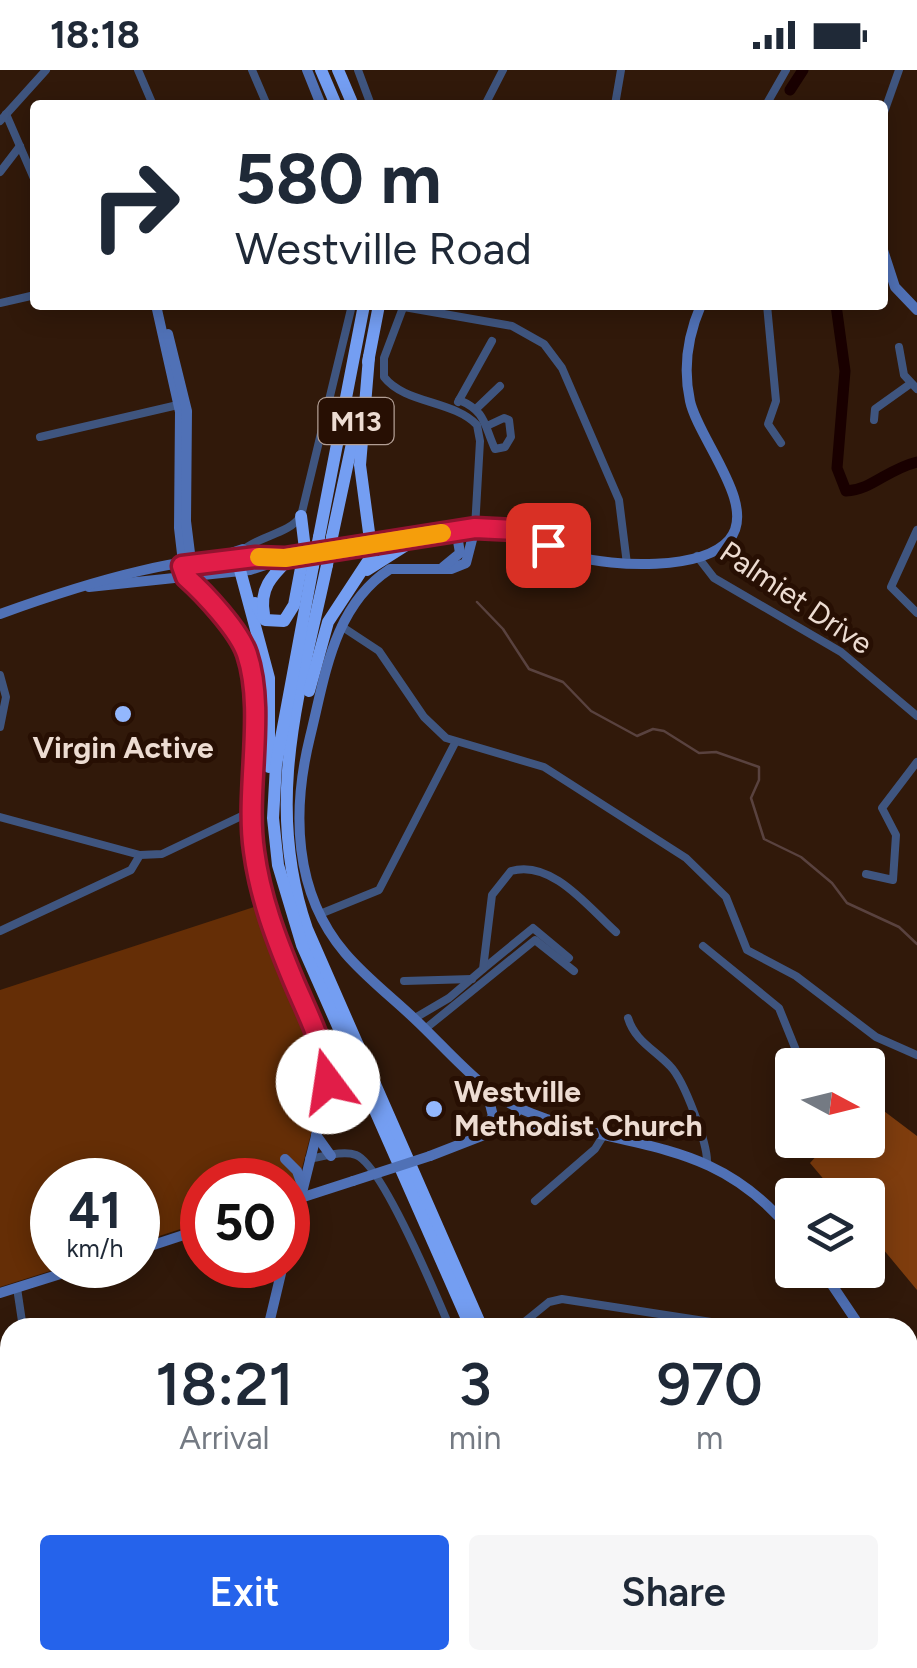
<!DOCTYPE html>
<html lang="en">
<head>
<meta charset="utf-8">
<style>
	body { margin:0; font-family:Figtree,sans-serif; background:#f6f6f7; color:#1f2937; height:100vh; display:flex; flex-direction:column; font-size:38px; white-space:nowrap }
	* { box-sizing:border-box; margin:0 }
	p { font-size:32px; color:#747a83 }
	.icon { flex:none; width:55px; height:55px; fill:none; stroke:currentColor; stroke-width:2; stroke-linecap:round; stroke-linejoin:round }
	.map { position:relative; flex:1; overflow:hidden }
	.panel { position:absolute; left:0px; top:1248px; width:918px; height:352px; display:flex; flex-direction:column; background:#fff; border-radius:30px 30px 0 0; box-shadow:0 5px 25px #0003 }
	.panel>* { flex:none }
	.guide { position:absolute; left:30px; top:30px; width:858px; height:210px; border-radius:10px; box-shadow:0 5px 25px #0003; background:#fff; color:#1f2937; overflow:hidden }
	.needle { width:65px; rotate:97deg }
	.buttons { position:absolute; left:775px; top:978px; display:grid; gap:20px }
	.buttons a { display:grid; place-items:center; width:110px; height:110px; border-radius:10px; background:#fff; box-shadow:0 5px 25px #0003; font-size:50px }
	.speed { position:absolute; left:30px; top:1088px; display:flex; gap:20px; font-size:50px; font-weight:700; text-align:center }
	.speed>* { display:grid; place-content:center; width:130px; height:130px; border-radius:50%; background:#fff; box-shadow:0 5px 25px #0003; line-height:1 }
	.speed small { font-size:25px; font-weight:400 }
	.speed .limit { border:15px solid #d22; background:#fff; color:#111 }
	.pin { position:absolute; display:grid; place-items:center; width:85px; height:85px; color:#fff; margin:-42px; border-radius:20px; box-shadow:0 5px 15px #0006 }
	.me { position:absolute; width:110px; margin:-55px; rotate:346deg; stroke-linejoin:round; filter:drop-shadow(0 0 8px #0008) }
	.turn { display:flex; align-items:center; gap:35px; height:210px; padding:0 40px; font-size:45px }
	.turn .icon { width:130px; height:130px; stroke-width:2.5 }
	.turn b { display:block; font-size:70px; line-height:85px }
	.eta { display:flex; justify-content:space-evenly; align-items:center; height:170px; text-align:center }
	.eta b { font-size:60px; font-weight:600; line-height:70px }
	.button { display:flex; gap:20px; margin-top:auto; padding:20px 40px }
	.button a { flex:1; height:115px; border-radius:10px; background:#2563eb; color:#fff; font-size:40px; font-weight:600; line-height:115px; text-align:center }
	.button a+a { background:#f6f6f7; color:#1f2937 }
	.status { display:flex; justify-content:space-between; align-items:center; height:70px; padding:0 50px; background:#fff; direction:ltr }
	.status svg { height:28px; fill:currentColor }
	.map>svg:first-child { display:block }
</style>
</head>
<body>
<div class="status"><b>18:18</b><svg viewBox="0 0 49 12"><path d="M0 12V9h3v3zM5 12V6h3v6zM10 12V3h3v9zM15 12V0h3v12zM26 1h20v11H26zM47 4h2v5h-2z"/></svg></div>
<div class="map">
<svg width="917" height="1598" viewBox="0 0 917 1598">
	<rect width="100%" height="100%" fill="#31190a"/>
	<!-- green -->
	<polygon fill="#652e06" points="254,837 322,995 324,1014 297,1117 288,1124 288,1110 202,1110 202,1152 138,1173 138,1110 52,1110 52,1195 69,1195 0,1217 0,920"/>
	<!-- forest -->
	<polygon fill="#7f3d0e" points="868,1029 917,1066 917,1220 868,1161 868,1125 837,1125 810,1093 831,1070 868,1070"/>
	<g fill="none" stroke-linecap="round" stroke-linejoin="round">
		<!-- stream -->
		<polyline stroke="#59423f" stroke-width="2.5" points="477,532 503,559 529,599 563,612 591,641 637,666 653,659 664,661 699,683 716,682 759,697 759,710 751,728 764,769 801,787 832,813 847,833 899,857 917,874"/>
		<!-- river -->
		<g stroke="#190000" stroke-width="11">
			<polyline points="790,20 803,0"/>
			<path d="M 836,235 L 845,301 L 837,398 L 846,421 C 872,420 887,399 917,392"/>
		</g>
		<!-- street -->
		<g stroke="#3f557f" stroke-width="8">
			<polyline points="138,0 153,35"/>
			<polyline points="252,0 267,35"/>
			<polyline points="358,0 371,35"/>
			<polyline points="485,35 503,0"/>
			<polyline points="615,35 621,0"/>
			<polyline points="766,35 786,0"/>
			<polyline points="6,44 35,111"/>
			<polyline points="882,48 899,0"/>
			<polyline points="0,51 46,0"/>
			<polyline points="0,102 20,76"/>
			<polyline points="0,233 35,225"/>
			<path d="M 404,235 L 384,288 L 384,307 C 405,334 453,330 477,355 L 480,371 L 475,458"/>
			<polyline points="767,235 776,331 768,354 781,373"/>
			<polyline points="404,237 512,256 544,274 562,298 619,430 627,494"/>
			<polyline points="899,277 904,305 917,319"/>
			<path d="M 459,330 C 486,341 484,355 495,379 L 505,377 L 511,367 L 509,350 L 504,348 L 489,355"/>
			<polyline points="458,332 492,271"/>
			<polyline points="477,338 500,316"/>
			<polyline points="874,350 875,339 910,314"/>
			<polyline points="40,367 182,334"/>
			<polyline points="917,460 891,517 917,543"/>
			<path d="M 242,481 C 259,465 288,465 301,446 L 352,235"/>
			<polyline points="697,486 714,508 841,582 917,646"/>
			<polyline points="341,556 379,581 424,647 446,668 544,697 686,788 726,827 747,880 796,906 876,967 917,985"/>
			<polyline points="0,605 6,627 0,657"/>
			<polyline points="0,747 140,785"/>
			<polyline points="866,804 893,810 896,765 882,738 917,692"/>
			<polyline points="320,844 379,820 455,673"/>
			<polyline points="0,861 131,800 140,785 162,784 250,742"/>
			<polyline points="703,876 779,938 802,995"/>
			<polyline points="483,899 533,858 569,888"/>
			<polyline points="404,911 472,909"/>
			<path d="M 415,948 L 449,928 L 483,899 L 492,825 L 511,801 C 552,789 589,838 616,862"/>
			<path d="M 628,948 C 635,971 654,979 670,996 C 684,1010 708,1074 707,1093"/>
			<polyline points="425,959 535,870 574,901"/>
			<path d="M 309,1089 C 322,1087 343,1080 356,1085 C 382,1095 437,1227 450,1258"/>
			<polyline points="535,1131 595,1079 605,1063"/>
			<polyline points="17,1218 23,1258"/>
			<polyline points="517,1258 549,1232 562,1229 750,1258"/>
			<polyline points="0,1384 10,1383"/>
			<polyline points="908,1455 917,1454"/>
			<polyline points="56,1590 62,1598"/>
			<polyline points="326,1590 327,1598"/>
			<polyline points="584,1590 586,1598"/>
			<polyline points="694,1590 695,1598"/>
		</g>
		<!-- secondary -->
		<g stroke="#5071b6" stroke-width="10">
			<polyline points="307,0 321,35"/>
			<polyline points="768,35 801,35"/>
			<polyline points="882,177 895,217 917,240"/>
			<polyline points="156,235 180,342 179,458 184,501"/>
			<polyline points="168,264 187,341 186,451 192,499"/>
			<path d="M 475,458 L 466,493 L 451,499 L 390,499 C 333,536 325,607 310,667 C 292,740 293,822 345,883 C 368,910 397,931 422,956 C 452,985 483,1022 521,1039 C 625,1084 711,1062 792,1162"/>
			<path d="M 326,482 C 377,473 447,453 498,457 C 526,459 549,477 576,486 C 612,497 702,501 729,470 C 759,436 698,369 690,331 C 683,299 688,265 701,235"/>
			<polyline points="225,485 243,479"/>
			<polyline points="443,497 460,483 458,471 449,462"/>
			<polyline points="186,507 232,558 249,591 250,742 255,791 272,858 323,979 326,1026 288,1179"/>
			<polyline points="89,517 250,500 284,489"/>
			<path d="M 0,544 C 83,514 195,478 284,488"/>
			<polyline points="505,1058 548,1052"/>
			<polyline points="316,1065 331,1086"/>
			<polyline points="480,1065 493,1046 486,1018"/>
			<polyline points="430,1086 502,1058 520,1038"/>
			<polyline points="285,1089 297,1101 302,1115"/>
			<polyline points="288,1132 353,1111"/>
			<polyline points="138,1180 202,1159"/>
			<polyline points="822,1200 861,1258"/>
			<polyline points="0,1223 89,1195"/>
			<polyline points="268,1258 283,1195"/>
			<polyline points="908,1354 913,1391 908,1445"/>
			<polyline points="901,1590 901,1598"/>
			<polyline points="205,1598 208,1590"/>
		</g>
		<!-- highway -->
		<g stroke="#749ef2" stroke-width="12">
			<polyline points="321,0 336,35"/>
			<polyline points="338,0 353,35"/>
			<polyline points="368,292 379,235"/>
			<polyline points="301,446 305,479"/>
			<polyline points="319,467 364,235"/>
			<polyline points="332,467 360,336"/>
			<polyline points="237,489 269,608 269,697"/>
			<path d="M 327,495 C 300,621 263,732 307,859 L 482,1258"/>
			<polyline points="313,496 276,695 273,748 278,795 302,875 471,1258"/>
			<polyline points="367,500 419,467"/>
			<polyline points="255,533 265,550 284,551 294,535 301,498"/>
			<path d="M 264,544 C 259,517 273,505 291,487"/>
			<polyline points="309,621 328,552 372,485 360,395 369,287"/>
			<polyline points="446,1598 448,1590"/>
			<polyline points="456,1598 458,1590"/>
		</g>
		<!-- secondary-bridge -->
		<polyline stroke="#5071b6" stroke-width="10" points="353,1111 430,1086"/>
		<!-- highway-bridge -->
		<g stroke="#749ef2" stroke-width="12">
			<polyline points="327,495 332,467"/>
			<polyline points="313,496 319,467"/>
			<polyline points="301,498 305,479"/>
		</g>
	</g>
	<g fill="none" stroke-linecap="round" stroke-linejoin="round">
		<!-- route casing -->
		<g stroke="#92132f" stroke-width="25">
			<path id="route" d="M 328,1012 C 325,976 308,945 294,912 C 276,869 260,827 254,781 C 245,720 266,641 247,584 C 239,560 204,523 186,507 L 182,496 L 256,487 L 285,488 L 475,458 L 516,460 L 548,475"/>
		</g>
		<!-- route -->
		<use href="#route" stroke="#e11d48" stroke-width="18"/>
		<!-- slow -->
		<polyline stroke="#f59e0b" stroke-width="18" points="259,487 285,488 442,463"/>
	</g>
	<!-- markers -->
	<g fill="#93b7fd" stroke="#270f03" stroke-width="4">
		<circle cx="123" cy="644" r="10"/>
		<circle cx="434" cy="1039" r="10"/>
	</g>
	<g text-anchor="middle" stroke-width="10" stroke-linejoin="round" paint-order="stroke">
		<!-- shield labels -->
		<rect fill="#270f03" stroke="#b29e94" stroke-width="2.5" x="318.5" y="328" width="75" height="46" rx="8"/>
		<g font-size="28" font-weight="bold" fill="#eddcd2">
			<text x="356" y="361">M13</text>
		</g>
		<!-- street labels -->
		<g font-size="30" fill="#eddcd2" stroke="#270f03">
			<text transform="translate(796 528) rotate(34)" y="10">Palmiet Drive</text>
		</g>
		<!-- poi labels -->
		<g font-size="30" font-weight="bold" fill="#eddcd2" stroke="#270f03">
			<text x="123" y="688">Virgin Active</text>
			<text x="454" y="1032" text-anchor="start">Westville<tspan x="454" dy="34">Methodist Church</tspan></text>
		</g>
	</g>
</svg>
<div class="buttons">
<a><svg class="needle" viewBox="-14 -14 28 28"><path d="M0-13l5 13h-10z" fill="#e53935"/><path d="M0 13l5-13h-10z" fill="#747a83"/></svg></a>
<a><svg class="icon" aria-label="layers" viewBox="0 0 24 24"><path d="M12 4l9 5-9 5-9-5zM3 14l9 5 9-5"/></svg></a>
</div>
<div class="speed"><div>41<small>km/h</small></div><div class="limit">50</div></div>
<div class="pin" style="left:548px;top:475px;background:#d93025"><svg class="icon" aria-label="arrive" viewBox="0 0 24 24"><path d="M6 21V4h12l-3 4 3 4H6"/></svg></div>
<svg class="me" style="left:328px;top:1012px" viewBox="-20 -20 40 40"><circle r="19" fill="#fff"/><path d="M0-13L10 11 0 6-10 11z" fill="#e11d48"/></svg>
<div class="guide">
<div class="turn"><svg class="icon" aria-label="right" viewBox="0 0 24 24"><path d="M7 20v-9h11M14 6l5 5-5 5"/></svg><div><b>580 m</b>Westville Road</div></div>
</div>
<section class="panel">
<div class="eta">
<div><b>18:21</b><p>Arrival</p></div>
<div><b>3</b><p>min</p></div>
<div><b>970</b><p>m</p></div>
</div>
<div class="button"><a>Exit</a><a>Share</a></div>
</section>
</div>
</body>
</html>
